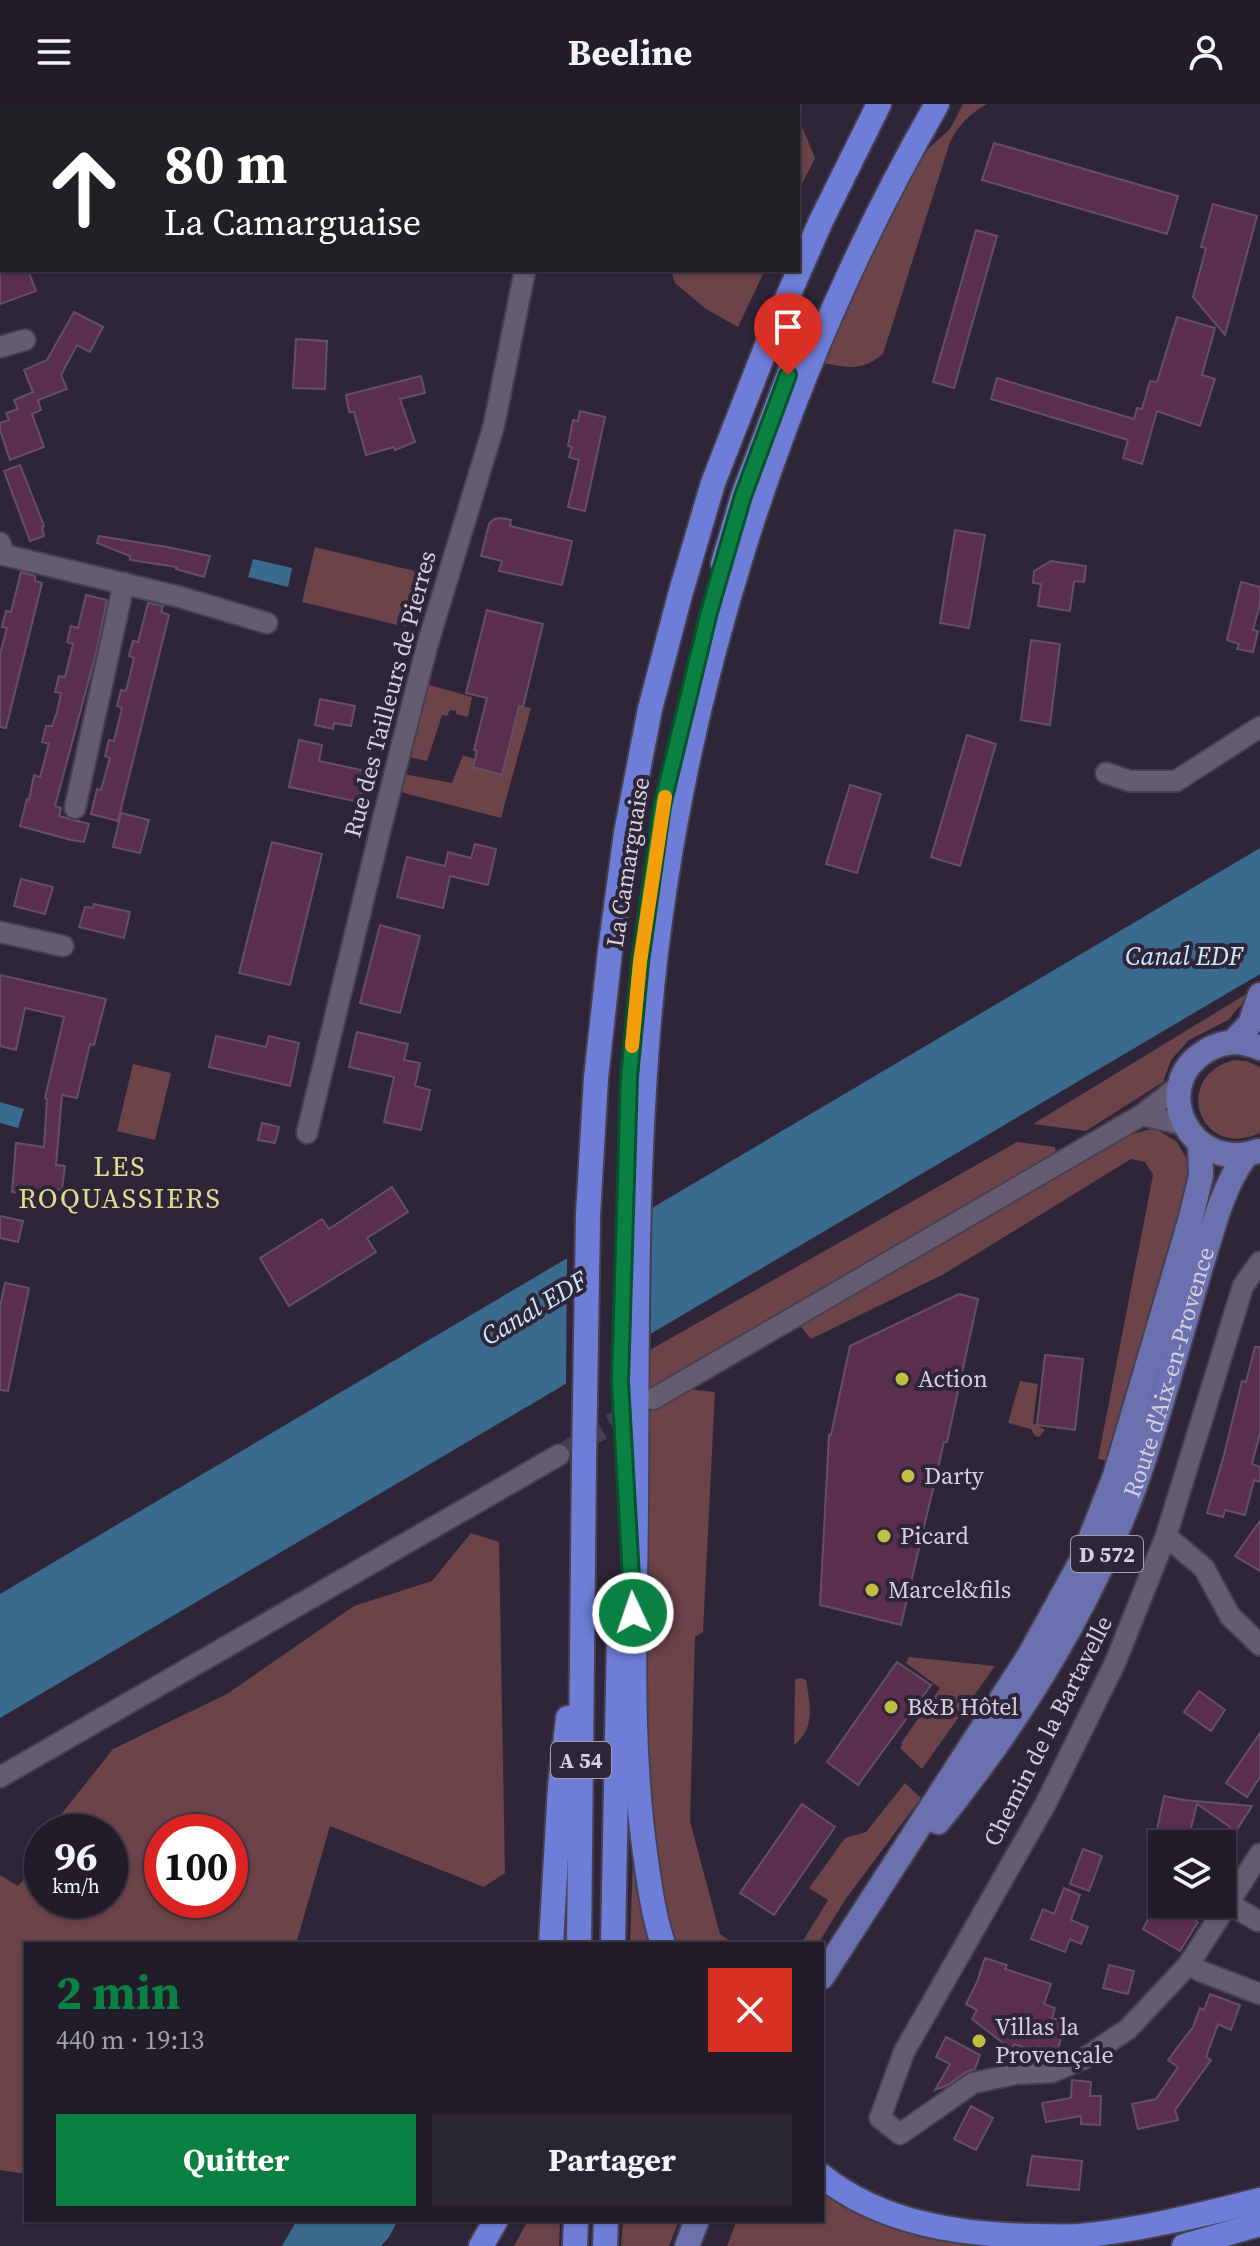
<!DOCTYPE html>
<html lang="fr">
<head>
<meta charset="utf-8">
<style>
	body { margin:0; font-family:"Source Serif 4",serif; background:#2a2532; color:#f1f3f6; height:100vh; display:flex; flex-direction:column; font-size:30px; white-space:nowrap }
	* { box-sizing:border-box; margin:0 }
	p { font-size:26px; color:#a2a1a8 }
	.icon { flex:none; width:44px; height:44px; fill:none; stroke:currentColor; stroke-width:2; stroke-linecap:round; stroke-linejoin:round }
	.map { position:relative; flex:1; overflow:hidden }
	.drawer { position:absolute; left:24px; top:1838px; width:800px; height:280px; display:flex; flex-direction:column; background:#221c2a; border-radius:0px; box-shadow:0 2px 6px #0004,0 0 0 2px #3f3a47 }
	.drawer>* { flex:none }
	.banner { position:absolute; left:0px; top:0px; width:800px; height:168px; box-shadow:0 2px 6px #0004,0 0 0 2px #3f3a47; background:#202124; color:#fff; overflow:hidden }
	.tools { position:absolute; left:1148px; top:1726px; display:grid; gap:16px }
	.tools a { display:grid; place-items:center; width:88px; height:88px; border-radius:0px; background:#221c2a; box-shadow:0 2px 6px #0004,0 0 0 2px #3f3a47; font-size:40px }
	.speed { position:absolute; left:24px; top:1710px; display:flex; gap:16px; font-size:40px; font-weight:700; text-align:center }
	.speed>* { display:grid; place-content:center; width:104px; height:104px; border-radius:50%; background:#221c2a; box-shadow:0 2px 6px #0004,0 0 0 2px #3f3a47; line-height:1 }
	.speed small { font-size:20px; font-weight:400 }
	.speed .limit { border:12px solid #d22; background:#fff; color:#111 }
	.pin { position:absolute; display:grid; place-items:center; width:68px; height:68px; color:#fff; margin:-82px -34px; border-radius:50% 50% 50% 0; rotate:-45deg; box-shadow:0 0 8px #0007 }
	.pin .icon { rotate:45deg }
	.me { position:absolute; width:88px; margin:-44px; rotate:357deg; stroke-linejoin:round; filter:drop-shadow(0 0 6px #0008) }
	.turn { display:flex; align-items:center; gap:28px; height:168px; padding:0 32px; font-size:36px }
	.turn .icon { width:104px; height:104px; stroke-width:2.5 }
	.turn b { display:block; font-size:56px; line-height:68px }
	.round { display:grid; place-items:center; flex:none; width:84px; height:84px; border-radius:0px; background:#2a2532 }
	.head { display:flex; align-items:center; justify-content:space-between; height:136px; padding:0 32px }
	h1 { font-size:48px; font-weight:700; line-height:60px; color:#0b8043 }
	.cta { display:flex; gap:16px; margin-top:auto; padding:16px 32px }
	.cta a { flex:1; height:92px; border-radius:0px; background:#0b8043; color:#fff; font-size:32px; font-weight:700; line-height:92px; text-align:center }
	.cta a+a { background:#2a2532; color:#f1f3f6 }
	header { display:flex; justify-content:space-between; align-items:center; height:104px; padding:0 32px; background:#221c2a; font-size:36px; font-weight:700 }
	.map>svg:first-child { display:block }
</style>
</head>
<body>
<header><svg class="icon" aria-label="menu" viewBox="0 0 24 24"><path d="M4 6h16M4 12h16M4 18h16"/></svg>Beeline<svg class="icon" aria-label="person" viewBox="0 0 24 24"><circle cx="12" cy="8" r="4"/><path d="M4 21q1-7 8-7t8 7"/></svg></header>
<div class="map">
<svg width="1260" height="2142" viewBox="0 0 1260 2142">
	<rect width="100%" height="100%" fill="#2e2538"/>
	<!-- green -->
	<g fill="#6b4348" fill-rule="evenodd">
		<path d="M 963,0 L 987,0 C 971,9 958,21 950,38 L 883,250 C 863,267 848,264 823,259 L 871,153 L 915,65 L 929,44 L 950,25 Z"/>
		<polygon points="798,13 815,54 798,88"/>
		<polygon points="671,166 765,166 738,223 706,205 675,179"/>
		<polygon points="315,443 419,468 406,523 302,498"/>
		<polygon points="426,580 472,593 468,613 456,610 456,607 450,606 447,612 442,611 427,657 409,653"/>
		<polygon points="508,599 531,604 501,714 400,688 404,670 452,679 463,651 475,655 473,663 502,670 514,620"/>
		<polygon points="1248,889 1246,900 1240,902 1228,916 1189,936 1171,956 1163,978 1086,1027 1033,1020"/>
		<path d="M 1234,956 L 1247,957 L 1260,963 L 1260,1029 C 1200,1057 1170,973 1234,956 Z"/>
		<polygon points="133,960 171,969 155,1036 117,1027"/>
		<polygon points="1154,1024 1176,1037 1189,1058 1188,1086 1107,1357 1098,1355 1153,1071 1145,1058 1131,1055 944,1170 811,1235 800,1222 1130,1031"/>
		<polygon points="1017,1038 1055,1043 1056,1050 650,1285 648,1247"/>
		<polygon points="1020,1277 1038,1280 1033,1319 1045,1326 1039,1333 1035,1332 1031,1325 1008,1319"/>
		<polygon points="679,1284 715,1288 703,1528 695,1533 690,1717 720,1830 734,1840 670,1840 655,1772 644,1604 649,1299"/>
		<path d="M 471,1429 L 499,1438 L 505,1769 L 484,1783 L 330,1722 L 296,1840 L 26,1840 L 26,2070 L 0,2066 L 0,1771 L 18,1782 L 42,1754 L 42,1796 L 110,1796 L 110,1728 L 51,1728 L 55,1718 L 113,1645 L 227,1590 L 354,1502 L 432,1477 ZM 162,1728 L 230,1728 L 230,1796 L 162,1796 Z"/>
		<polygon points="909,1553 995,1562 922,1665 900,1644 902,1641 901,1639 940,1584 906,1559"/>
		<path d="M 801,1574 L 806,1576 C 810,1601 816,1624 794,1641 L 795,1575 Z"/>
		<polygon points="905,1679 921,1694 845,1796 818,1840 801,1840 828,1796 809,1784 845,1734 866,1728"/>
		<polygon points="633,1752 650,1840 630,1840"/>
		<path d="M 822,2088 C 864,2113 931,2137 980,2142 L 727,2142 L 737,2116 L 822,2116 Z"/>
		<polygon points="528,2116 560,2116 559,2142 514,2142"/>
		<polygon points="623,2116 679,2116 669,2142 621,2142"/>
	</g>
	<!-- water -->
	<g fill="#3a6b8e">
		<polygon points="253,455 292,464 288,483 248,473"/>
		<polygon points="1260,744 1260,870 0,1614 0,1490"/>
		<polygon points="0,998 24,1005 18,1024 0,1019"/>
		<polygon points="297,2116 398,2116 389,2133 381,2142 282,2142"/>
	</g>
	<!-- pier -->
	<polygon fill="#2e2538" points="650,1100 645,1237 566,1285 567,1150"/>
	<!-- building -->
	<g fill="#5a2f4e" stroke="#65505e" stroke-width="2">
		<polygon points="994,39 1178,92 1167,130 982,76"/>
		<polygon points="1213,100 1257,112 1225,231 1193,193 1206,144 1201,143"/>
		<polygon points="976,126 997,132 954,284 933,278"/>
		<polygon points="0,166 28,166 36,187 0,200"/>
		<polygon points="74,208 103,223 90,248 77,241 61,271 67,285 38,296 41,306 32,310 44,343 10,356 0,326 0,319 9,316 6,309 18,305 14,296 33,288 24,266 47,256"/>
		<polygon points="1177,213 1215,224 1202,271 1215,275 1200,322 1157,307 1142,360 1123,354 1128,336 991,295 997,274 1134,315 1137,304 1142,305 1150,277 1157,278"/>
		<polygon points="296,235 327,237 325,285 293,284"/>
		<polygon points="421,272 425,289 400,295 415,338 395,346 394,343 366,351 354,308 349,308 346,291"/>
		<polygon points="580,307 605,313 585,407 568,403 579,356 569,353 572,343 568,342 573,316 578,317"/>
		<polygon points="20,361 44,422 42,423 44,432 30,437 4,367"/>
		<polygon points="501,414 511,416 510,422 572,437 562,481 499,467 502,457 481,452 489,420 494,415"/>
		<polygon points="955,426 985,431 969,524 940,519"/>
		<polygon points="99,432 167,443 210,452 204,473 176,465 177,463 130,456 130,452 97,439"/>
		<polygon points="1051,457 1086,462 1084,478 1074,477 1070,507 1038,502 1041,480 1033,479 1034,467"/>
		<polygon points="21,468 35,472 35,477 42,479 6,624 0,623 0,550 7,524 2,523 6,507 11,508"/>
		<polygon points="1241,478 1260,483 1260,500 1253,526 1258,527 1253,548 1237,545 1239,540 1227,536"/>
		<polygon points="86,491 107,496 96,549 55,702 61,704 59,712 89,720 84,738 71,736 20,722 27,695 29,696 34,671 40,673 49,640 42,638 46,622 52,622 57,608 61,589 55,588 59,572 65,573 73,540 67,538 71,522 78,524"/>
		<polygon points="148,499 163,502 161,508 169,511 118,717 91,710 97,685 101,686 110,654 105,652 109,636 114,637 122,604 117,602 121,586 126,587 130,571 134,554 129,552 131,544 133,537 138,538"/>
		<polygon points="487,506 543,520 523,603 519,602 502,671 473,663 477,647 474,646 487,594 466,589"/>
		<polygon points="1031,536 1060,540 1050,621 1021,616"/>
		<polygon points="320,595 355,602 351,622 334,619 333,625 315,621"/>
		<polygon points="967,631 996,640 960,762 931,753"/>
		<polygon points="299,636 322,641 319,657 366,667 359,698 289,683"/>
		<polygon points="850,681 881,690 857,769 826,760"/>
		<polygon points="121,709 149,716 140,749 113,743"/>
		<polygon points="272,738 322,750 290,881 239,869"/>
		<polygon points="475,740 496,745 488,781 450,772 443,804 397,793 407,753 445,762 448,748 471,754"/>
		<polygon points="21,775 53,783 45,810 14,802"/>
		<polygon points="94,800 130,808 124,834 79,823 85,803 93,804"/>
		<polygon points="380,821 420,832 400,909 360,899"/>
		<polygon points="0,871 106,895 94,941 90,940 77,994 62,991 56,1061 65,1062 62,1086 41,1084 40,1091 12,1088 16,1039 44,1043 47,995 45,994 64,913 25,904 16,946 0,942"/>
		<polygon points="357,928 408,940 404,956 420,959 415,982 430,986 421,1026 384,1018 394,973 349,963"/>
		<polygon points="216,932 266,943 269,932 299,939 290,982 209,963"/>
		<polygon points="262,1019 279,1023 275,1039 258,1036"/>
		<polygon points="392,1083 408,1108 367,1134 376,1148 289,1202 260,1154 322,1115 329,1125"/>
		<polygon points="0,1112 23,1117 18,1138 0,1134"/>
		<polygon points="5,1179 29,1184 8,1287 0,1286 0,1203"/>
		<polygon points="959,1190 978,1195 947,1338 944,1338 901,1521 820,1501 829,1331 831,1331 850,1242"/>
		<polygon points="1255,1243 1260,1243 1260,1329 1252,1360 1260,1363 1260,1378 1254,1376 1245,1411 1225,1406 1223,1413 1207,1409 1224,1351 1242,1277 1246,1278"/>
		<polygon points="1045,1251 1083,1255 1075,1326 1037,1321"/>
		<polygon points="1260,1417 1260,1467 1235,1452"/>
		<polygon points="897,1558 931,1581 858,1681 827,1658"/>
		<polygon points="1199,1587 1225,1606 1211,1627 1184,1608"/>
		<polygon points="1260,1629 1260,1673 1247,1693 1226,1679"/>
		<polygon points="1164,1692 1184,1696 1252,1702 1236,1727 1197,1700 1187,1740 1154,1740"/>
		<polygon points="802,1700 835,1723 774,1811 740,1789"/>
		<polygon points="1083,1745 1102,1752 1089,1787 1070,1780"/>
		<polygon points="1064,1784 1080,1791 1071,1816 1088,1823 1081,1840 1070,1835 1065,1848 1031,1835 1043,1805 1054,1810"/>
		<polygon points="1156,1800 1170,1800 1198,1818 1180,1847 1143,1825"/>
		<polygon points="985,1854 1007,1861 1005,1865 1051,1880 1044,1900 1055,1904 1052,1914 1066,1918 1057,1948 1039,1943 1038,1948 1014,1940 1012,1946 972,1915 977,1906 966,1900 977,1878"/>
		<polygon points="1109,1861 1134,1867 1128,1890 1103,1884"/>
		<polygon points="1210,1890 1240,1901 1231,1926 1218,1920 1206,1953 1211,1956 1175,2006 1178,2016 1138,2025 1132,2000 1156,1995 1178,1963 1168,1956 1193,1923 1200,1904 1204,1906"/>
		<polygon points="946,1933 980,1951 975,1965 966,1968 948,1981 935,1986 950,1960 936,1953"/>
		<polygon points="1072,1976 1091,1978 1090,1992 1101,1992 1100,2021 1081,2020 1081,2012 1046,2018 1042,1999 1071,1994"/>
		<polygon points="971,2002 993,2014 976,2046 954,2035"/>
		<polygon points="1032,2052 1082,2057 1079,2086 1027,2081"/>
	</g>
	<g fill="none" stroke-linecap="round" stroke-linejoin="round">
		<!-- minor-tunnel -->
		<polyline stroke="#473f51" stroke-width="20" stroke-dasharray="20 10" stroke-linecap="butt" points="559,1351 647,1299"/>
		<!-- minor casing -->
		<g stroke="#484050" stroke-width="24">
			<g id="minor">
				<polyline points="187,2 188,0"/>
				<polyline points="553,2 553,0"/>
				<polyline points="0,243 25,236"/>
				<polyline points="0,439 4,451 180,493 267,519"/>
				<polyline points="1106,669 1130,677 1176,677 1260,623"/>
				<polyline points="75,704 124,479"/>
				<polyline points="0,828 63,842"/>
				<polyline points="1142,1011 1185,1021"/>
				<polyline points="307,1029 381,723 427,542 494,321 525,166"/>
				<polyline points="1260,1158 1243,1182 1166,1432 1115,1559 1045,1701 904,1948 880,2014 900,2030 973,1979 1015,1970 1052,1968 1085,1954 1128,1925 1189,1860 1260,1750"/>
				<polyline points="653,1295 1142,1011 1180,981"/>
				<polyline points="1166,1432 1204,1464 1230,1512 1260,1541"/>
				<polyline points="0,1673 559,1351"/>
				<polyline points="1229,1800 1258,1817"/>
				<polyline points="1189,1860 1200,1867 1260,1890"/>
			</g>
		</g>
		<!-- primary casing -->
		<g stroke="#484050" stroke-width="28">
			<g id="primary">
				<polyline points="1233,938 1250,920 1260,891"/>
				<path d="M 1258,1047 C 1189,1071 1148,981 1206,947 C 1223,936 1242,936 1260,944"/>
				<path id="s1" d="M 938,1718 C 1022,1614 1093,1500 1138,1373 C 1161,1306 1179,1237 1199,1169 C 1212,1129 1221,1085 1246,1051"/>
				<polyline points="822,1873 1029,1552 1082,1456 1115,1372 1190,1117 1201,1072 1200,1040"/>
				<polyline points="687,2142 697,2116"/>
			</g>
		</g>
		<!-- motorway casing -->
		<g stroke="#484050" stroke-width="28">
			<g id="motorway">
				<polyline points="723,460 743,392 793,260"/>
				<polyline points="588,1111 596,974 610,847 626,729 650,605 680,491 713,379 770,233 821,117 879,0"/>
				<polyline points="551,1840 560,1683 568,1614"/>
				<polyline points="579,1840 584,1359"/>
				<polyline points="613,1840 619,1530"/>
				<path d="M 663,1840 C 654,1813 650,1785 646,1756 C 629,1640 635,1522 636,1405 C 637,1246 635,1087 648,929 C 673,611 778,276 937,0"/>
				<path d="M 822,2072 C 882,2120 962,2131 1036,2132 C 1051,2132 1065,2133 1079,2132 C 1140,2126 1201,2111 1260,2096"/>
				<polyline points="481,2142 496,2116"/>
				<polyline points="575,2142 576,2116"/>
				<polyline points="605,2142 606,2116"/>
				<polyline points="1184,2142 1260,2120"/>
			</g>
		</g>
		<!-- minor -->
		<use href="#minor" stroke="#665c71" stroke-width="20"/>
		<!-- primary -->
		<use href="#primary" stroke="#6b70af" stroke-width="24"/>
		<!-- motorway -->
		<use href="#motorway" stroke="#6e7ed8" stroke-width="24"/>
		<!-- motorway-bridge casing -->
		<g stroke="#484050" stroke-width="28" stroke-linecap="butt">
			<polyline id="motorway-bridge" points="584,1359 588,1111"/>
		</g>
		<!-- motorway-bridge -->
		<use href="#motorway-bridge" stroke="#6e7ed8" stroke-width="24"/>
	</g>
	<g fill="none" stroke-linecap="round" stroke-linejoin="round">
		<!-- route casing -->
		<g stroke="#07532c" stroke-width="20">
			<polyline id="route" points="633,1509 620,1278 629,973 640,858 662,702 709,508 743,392 788,271"/>
		</g>
		<!-- route -->
		<use href="#route" stroke="#0b8043" stroke-width="14"/>
		<!-- slow -->
		<polyline stroke="#f59e0b" stroke-width="14" points="632,942 640,858 665,693"/>
	</g>
	<!-- markers -->
	<g fill="#c1be40" stroke="#2e2538" stroke-width="3">
		<circle cx="902" cy="1275" r="8"/>
		<circle cx="908" cy="1372" r="8"/>
		<circle cx="884" cy="1432" r="8"/>
		<circle cx="872" cy="1486" r="8"/>
		<circle cx="891" cy="1603" r="8"/>
		<circle cx="979" cy="1937" r="8"/>
	</g>
	<g text-anchor="middle" stroke-width="8" stroke-linejoin="round" paint-order="stroke">
		<!-- shield labels -->
		<g fill="#2e2538" stroke="#a49dab" stroke-width="2">
			<rect x="1071" y="1432" width="72" height="36" rx="6"/>
			<rect x="551" y="1638" width="60" height="36" rx="6"/>
		</g>
		<g font-size="22" font-weight="bold" fill="#d6d0dc">
			<text x="1107" y="1458">D 572</text>
			<text x="581" y="1664">A 54</text>
		</g>
		<!-- street labels -->
		<g font-size="24" fill="#d6d0dc" stroke="#2e2538">
			<text transform="translate(390 590) rotate(-75)" y="8">Rue des Tailleurs de Pierres</text>
			<text transform="translate(628 758) rotate(-81)" y="8">La Camarguaise</text>
			<text dy="8" stroke="none"><textPath href="#s1" startOffset="510">Route d'Aix-en-Provence</textPath></text>
			<text transform="translate(1048 1627) rotate(-63)" y="8">Chemin de la Bartavelle</text>
		</g>
		<!-- poi labels -->
		<g font-size="24" fill="#d6d0dc" stroke="#2e2538" text-anchor="start">
			<text x="918" y="1283">Action</text>
			<text x="924" y="1380">Darty</text>
			<text x="900" y="1440">Picard</text>
			<text x="888" y="1494">Marcel&amp;fils</text>
			<text x="907" y="1611">B&amp;B Hôtel</text>
			<text x="995" y="1931">Villas la<tspan x="995" dy="28">Provençale</tspan></text>
		</g>
		<!-- water labels -->
		<g font-size="26" font-style="italic" fill="#cbe8fe" stroke="#2e2538">
			<text x="1184" y="861">Canal EDF</text>
			<text transform="translate(534 1204) rotate(-31)" y="9">Canal EDF</text>
		</g>
		<!-- quarter labels -->
		<g font-size="28" letter-spacing="2" fill="#dddd8e" stroke="#2e2538">
			<text x="120" y="1072">LES<tspan x="120" dy="32">ROQUASSIERS</tspan></text>
		</g>
	</g>
</svg>
<div class="tools">
<a><svg class="icon" aria-label="layers" viewBox="0 0 24 24"><path d="M12 4l9 5-9 5-9-5zM3 14l9 5 9-5"/></svg></a>
</div>
<div class="speed"><div>96<small>km/h</small></div><div class="limit">100</div></div>
<div class="pin" style="left:788px;top:271px;background:#d93025"><svg class="icon" aria-label="arrive" viewBox="0 0 24 24"><path d="M6 21V4h12l-3 4 3 4H6"/></svg></div>
<svg class="me" style="left:633px;top:1509px" viewBox="-20 -20 40 40"><circle r="17" fill="#0b8043" stroke="#fff" stroke-width="3"/><path d="M0-11L8 9 0 5-8 9z" fill="#fff"/></svg>
<div class="banner">
<div class="turn"><svg class="icon" aria-label="ahead" viewBox="0 0 24 24"><path d="M12 20V5M6 11l6-6 6 6"/></svg><div><b>80 m</b>La Camarguaise</div></div>
</div>
<section class="drawer">
<div class="head"><div><h1>2 min</h1><p>440 m · 19:13</p></div><a class="round" style="background:#d93025;color:#fff"><svg class="icon" aria-label="close" viewBox="0 0 24 24"><path d="M6 6l12 12M18 6L6 18"/></svg></a></div>
<div class="cta"><a>Quitter</a><a>Partager</a></div>
</section>
</div>
</body>
</html>
